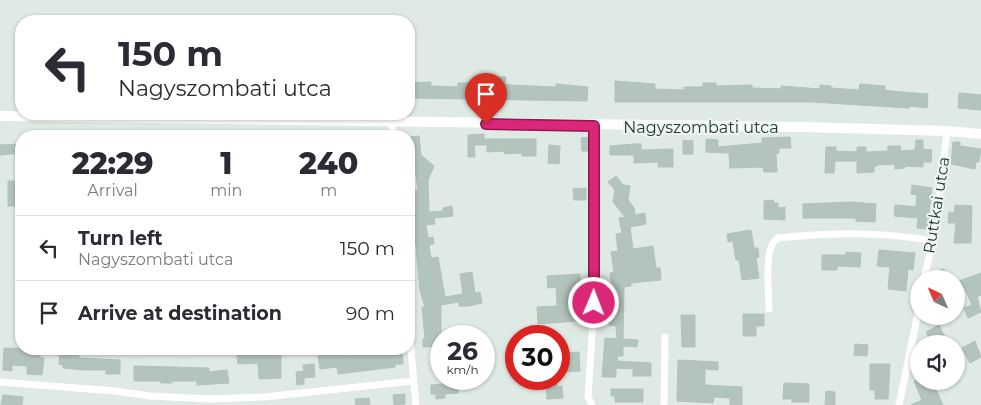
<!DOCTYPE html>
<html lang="en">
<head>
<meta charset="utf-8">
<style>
	body { margin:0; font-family:Montserrat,sans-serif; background:#f7f7f7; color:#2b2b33; height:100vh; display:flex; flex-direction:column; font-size:19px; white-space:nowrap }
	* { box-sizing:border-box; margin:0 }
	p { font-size:16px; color:#7c7c81 }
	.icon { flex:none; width:28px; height:28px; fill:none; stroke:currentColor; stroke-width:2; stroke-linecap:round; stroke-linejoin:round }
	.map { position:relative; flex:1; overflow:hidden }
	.sheet { position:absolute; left:15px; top:130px; width:400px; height:225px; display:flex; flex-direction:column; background:#fff; border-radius:20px; box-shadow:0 1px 4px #0004 }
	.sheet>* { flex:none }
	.hud { position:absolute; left:15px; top:15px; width:400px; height:105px; border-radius:20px; box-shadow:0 1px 4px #0004; background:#fff; color:#2b2b33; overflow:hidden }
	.needle { width:32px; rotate:316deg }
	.controls { position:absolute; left:910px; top:270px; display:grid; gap:10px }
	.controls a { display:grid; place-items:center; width:55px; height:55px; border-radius:50%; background:#fff; box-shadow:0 1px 4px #0004; font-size:25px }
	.speed { position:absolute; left:430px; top:325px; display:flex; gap:10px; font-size:25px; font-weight:700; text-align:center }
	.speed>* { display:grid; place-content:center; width:65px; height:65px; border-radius:50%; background:#fff; box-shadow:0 1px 4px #0004; line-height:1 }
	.speed small { font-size:12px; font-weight:400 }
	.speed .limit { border:8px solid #d22; background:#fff; color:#111 }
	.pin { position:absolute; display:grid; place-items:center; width:42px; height:42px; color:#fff; margin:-51px -21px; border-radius:50% 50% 50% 0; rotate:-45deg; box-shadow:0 0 5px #0007 }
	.pin .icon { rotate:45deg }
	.me { position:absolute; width:55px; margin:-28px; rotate:1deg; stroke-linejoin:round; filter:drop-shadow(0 0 4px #0008) }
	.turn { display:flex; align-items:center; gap:18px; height:105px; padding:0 20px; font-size:22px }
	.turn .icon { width:65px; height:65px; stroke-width:2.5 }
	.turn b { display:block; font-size:35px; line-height:42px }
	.eta { display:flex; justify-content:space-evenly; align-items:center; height:85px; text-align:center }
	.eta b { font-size:30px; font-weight:800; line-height:35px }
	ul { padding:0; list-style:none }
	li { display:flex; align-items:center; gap:15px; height:65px; padding:0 20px; border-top:1px solid #e1e1e2 }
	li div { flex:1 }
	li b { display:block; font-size:19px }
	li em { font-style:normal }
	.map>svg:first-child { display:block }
</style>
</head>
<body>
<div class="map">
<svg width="981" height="405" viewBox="0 0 981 405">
	<rect width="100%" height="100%" fill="#deeae3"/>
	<!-- building -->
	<g fill="#b3c4bc" stroke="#b0c3ba">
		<polygon points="498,77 506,77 505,84 510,85 556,87 556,84 588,87 587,101 409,98 409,83 431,82 431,86 458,87 458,83 470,83 470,87 497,88"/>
		<polygon points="615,81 655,84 655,89 684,90 684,87 703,87 703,83 716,83 716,86 752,85 752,88 781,89 781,86 820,89 820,85 831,86 831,88 859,90 860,84 885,86 885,90 891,91 928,94 927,108 909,106 909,108 812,102 615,102"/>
		<polygon points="959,93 981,95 981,110 958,108"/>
		<polygon points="484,134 484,139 536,139 536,156 522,156 522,153 505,154 504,151 487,152 487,145 474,145 475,157 468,157 468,135"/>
		<polygon points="419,136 421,155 434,166 428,180 429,212 443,211 443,208 452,206 453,216 434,218 435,224 426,225 428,238 433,237 434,244 429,245 431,258 438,257 445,297 463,294 460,274 472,272 475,293 480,292 482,303 468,306 459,306 459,302 441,305 441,346 423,347 423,339 425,339 422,307 425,307 420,291 411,191 418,190 416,175 409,173 409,137"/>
		<polygon points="589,137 589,151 582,151 581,138"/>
		<polygon points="790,137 791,148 779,148 779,153 776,153 777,172 764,172 763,167 730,168 729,153 706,152 706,139 718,140 718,147 762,143 762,138"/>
		<polygon points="683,140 693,141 693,154 683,154"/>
		<polygon points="916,140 923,140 923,149 932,150 931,162 923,162 923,167 904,166 905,168 895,169 895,164 878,165 874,167 874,172 857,173 857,161 835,161 834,173 825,173 826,147 836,147 836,151 857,152 857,147 866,147 866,152 888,151 888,146 900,146 901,151 915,150"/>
		<polygon points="953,142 960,142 960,146 981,149 979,162 976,162 975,169 951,164"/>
		<polygon points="21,144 21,153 0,155 0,145"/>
		<polygon points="634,144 641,144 641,150 673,149 673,167 658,167 658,162 634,163 634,155 610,155 610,146"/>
		<polygon points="549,145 560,146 559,164 548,163"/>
		<polygon points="616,176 623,185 630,186 628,200 634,208 635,215 645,213 646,224 630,227 633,249 653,246 656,268 660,268 661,280 631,283 631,286 624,287 623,339 638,340 637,347 623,346 623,356 618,356 617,361 651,363 651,376 633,376 633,369 616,368 616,377 602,377 605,338 617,339 616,326 609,325 611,314 609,295 613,295 610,273 614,272 611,252 618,251 616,234 622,233 619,218 625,217 613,202 615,190 608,182"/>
		<polygon points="8,181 17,181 16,206 8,206"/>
		<polygon points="912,185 932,188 927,229 917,228 918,218 894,216 895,205 916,207 917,195 911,194"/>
		<polygon points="586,188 586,200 574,200 573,189"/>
		<polygon points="773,200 774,203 778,203 778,208 785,207 785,220 764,219 764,201"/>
		<polygon points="851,202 876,204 875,222 856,221 856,218 803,218 803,204"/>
		<polygon points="955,205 972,206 971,243 954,243 956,223 948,223 949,212 954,213"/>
		<polygon points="751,230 754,248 758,248 759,257 756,258 759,278 742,280 739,260 736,260 733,241 728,242 727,234"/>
		<polygon points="879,250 915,253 913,270 908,269 906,291 888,289 890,267 877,266"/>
		<polygon points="846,252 861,253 860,267 837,266 837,270 822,270 822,255 846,255"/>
		<polygon points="944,269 947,279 935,279 933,272"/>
		<polygon points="981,273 981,295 977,297 981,312 968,318 964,308 972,305 964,287 956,290 956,282"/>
		<polygon points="580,274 580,285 573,286 577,321 538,324 537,307 557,306 556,287 548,288 547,276"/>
		<polygon points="743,314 764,314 764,326 756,326 756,336 743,336"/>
		<polygon points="681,315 695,315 695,347 682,347"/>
		<polygon points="939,325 945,337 932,344 926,332"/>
		<polygon points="975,341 981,357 970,363 962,348"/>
		<polygon points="855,344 868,345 867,356 854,355"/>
		<polygon points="4,348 40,349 40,358 44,358 42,375 27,374 27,366 12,365 12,371 3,370"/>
		<polygon points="236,349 281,349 281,378 259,379 258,363 238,364"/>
		<polygon points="317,349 349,349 350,356 385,352 384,349 402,349 403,364 395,364 395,367 338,374 337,367 320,369"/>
		<polygon points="60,352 79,354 79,358 120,360 120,374 106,374 106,370 84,370 63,368 63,365 59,364"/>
		<polygon points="579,352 580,371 564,372 563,353"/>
		<polygon points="678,360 718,362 718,370 705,369 705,385 742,387 742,405 730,405 730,398 714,397 713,403 677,401"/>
		<polygon points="314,364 315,377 304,378 304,384 297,385 296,372 304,371 303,365"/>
		<polygon points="870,364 890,364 888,399 875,399 875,390 870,390"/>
		<polygon points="134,366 209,368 209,372 227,370 229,383 197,385 197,381 172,381 172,383 161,383 160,381 134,381"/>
		<polygon points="914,381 932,381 943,405 911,405 922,400"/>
		<polygon points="557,382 557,387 562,386 563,398 547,399 546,383"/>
		<polygon points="458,383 458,393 445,394 445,398 436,399 436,394 431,394 431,385"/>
		<polygon points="784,383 809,384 809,402 792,402 792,399 783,399"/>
		<polygon points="611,389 643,389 643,402 615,402 615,396 611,396"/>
		<polygon points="826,391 835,392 835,405 825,405"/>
		<polygon points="405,394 405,404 394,405 393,395"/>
		<polygon points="3,395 23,397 22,405 1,405"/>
		<polygon points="369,398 370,405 356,405 355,399"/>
	</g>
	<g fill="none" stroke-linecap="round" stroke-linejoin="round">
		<!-- street -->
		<g stroke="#fff" stroke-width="7">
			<polyline points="392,123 393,136"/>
			<polyline points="924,279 935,232 947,131"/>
			<path d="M 769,309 C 769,292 763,246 778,238 C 833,233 879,231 933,241"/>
			<polyline points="409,329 416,405"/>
			<polyline points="0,382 115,391 150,396 208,399 264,397 413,381"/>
			<polyline points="592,405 588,397 595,289 594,126"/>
			<polyline points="664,405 665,337"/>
			<polyline points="899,405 919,308"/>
		</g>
		<!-- secondary -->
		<polyline stroke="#fff" stroke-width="10" points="0,116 803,127 947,131 981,134"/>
	</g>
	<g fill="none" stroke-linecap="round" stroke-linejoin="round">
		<!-- route casing -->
		<g stroke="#8e194d" stroke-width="12">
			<polyline id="route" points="486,124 594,126 594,303"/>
		</g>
		<!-- route -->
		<use href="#route" stroke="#db2777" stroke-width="9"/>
	</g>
	<g text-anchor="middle" stroke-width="4" stroke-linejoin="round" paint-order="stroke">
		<!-- street labels -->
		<g font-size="16" fill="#1f3930" stroke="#eef6f2">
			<text x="701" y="133">Nagyszombati utca</text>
			<text transform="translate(936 205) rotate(-81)" y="6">Ruttkai utca</text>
		</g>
	</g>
</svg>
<div class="controls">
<a><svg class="needle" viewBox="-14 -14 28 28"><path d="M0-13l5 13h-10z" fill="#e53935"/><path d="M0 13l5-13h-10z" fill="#7c7c81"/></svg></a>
<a><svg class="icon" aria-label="sound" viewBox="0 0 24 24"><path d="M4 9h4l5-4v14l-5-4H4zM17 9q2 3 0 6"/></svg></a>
</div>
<div class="speed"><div>26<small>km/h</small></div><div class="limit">30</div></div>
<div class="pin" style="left:486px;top:124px;background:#d93025"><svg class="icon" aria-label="arrive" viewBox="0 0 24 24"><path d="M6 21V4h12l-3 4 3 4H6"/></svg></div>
<svg class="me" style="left:594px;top:303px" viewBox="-20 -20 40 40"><circle r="17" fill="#db2777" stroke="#fff" stroke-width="3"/><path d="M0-11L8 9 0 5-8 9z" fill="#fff"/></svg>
<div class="hud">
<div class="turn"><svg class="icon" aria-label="left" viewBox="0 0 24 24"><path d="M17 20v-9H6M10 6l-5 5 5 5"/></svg><div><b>150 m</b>Nagyszombati utca</div></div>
</div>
<section class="sheet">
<div class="eta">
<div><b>22:29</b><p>Arrival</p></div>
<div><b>1</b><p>min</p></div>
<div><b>240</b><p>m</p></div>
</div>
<ul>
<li><svg class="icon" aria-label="left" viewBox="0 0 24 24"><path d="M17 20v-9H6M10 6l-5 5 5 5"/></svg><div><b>Turn left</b><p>Nagyszombati utca</p></div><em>150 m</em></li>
<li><svg class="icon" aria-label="arrive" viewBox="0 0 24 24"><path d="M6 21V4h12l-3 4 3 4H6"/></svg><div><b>Arrive at destination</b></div><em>90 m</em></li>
</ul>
</section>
</div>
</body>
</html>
